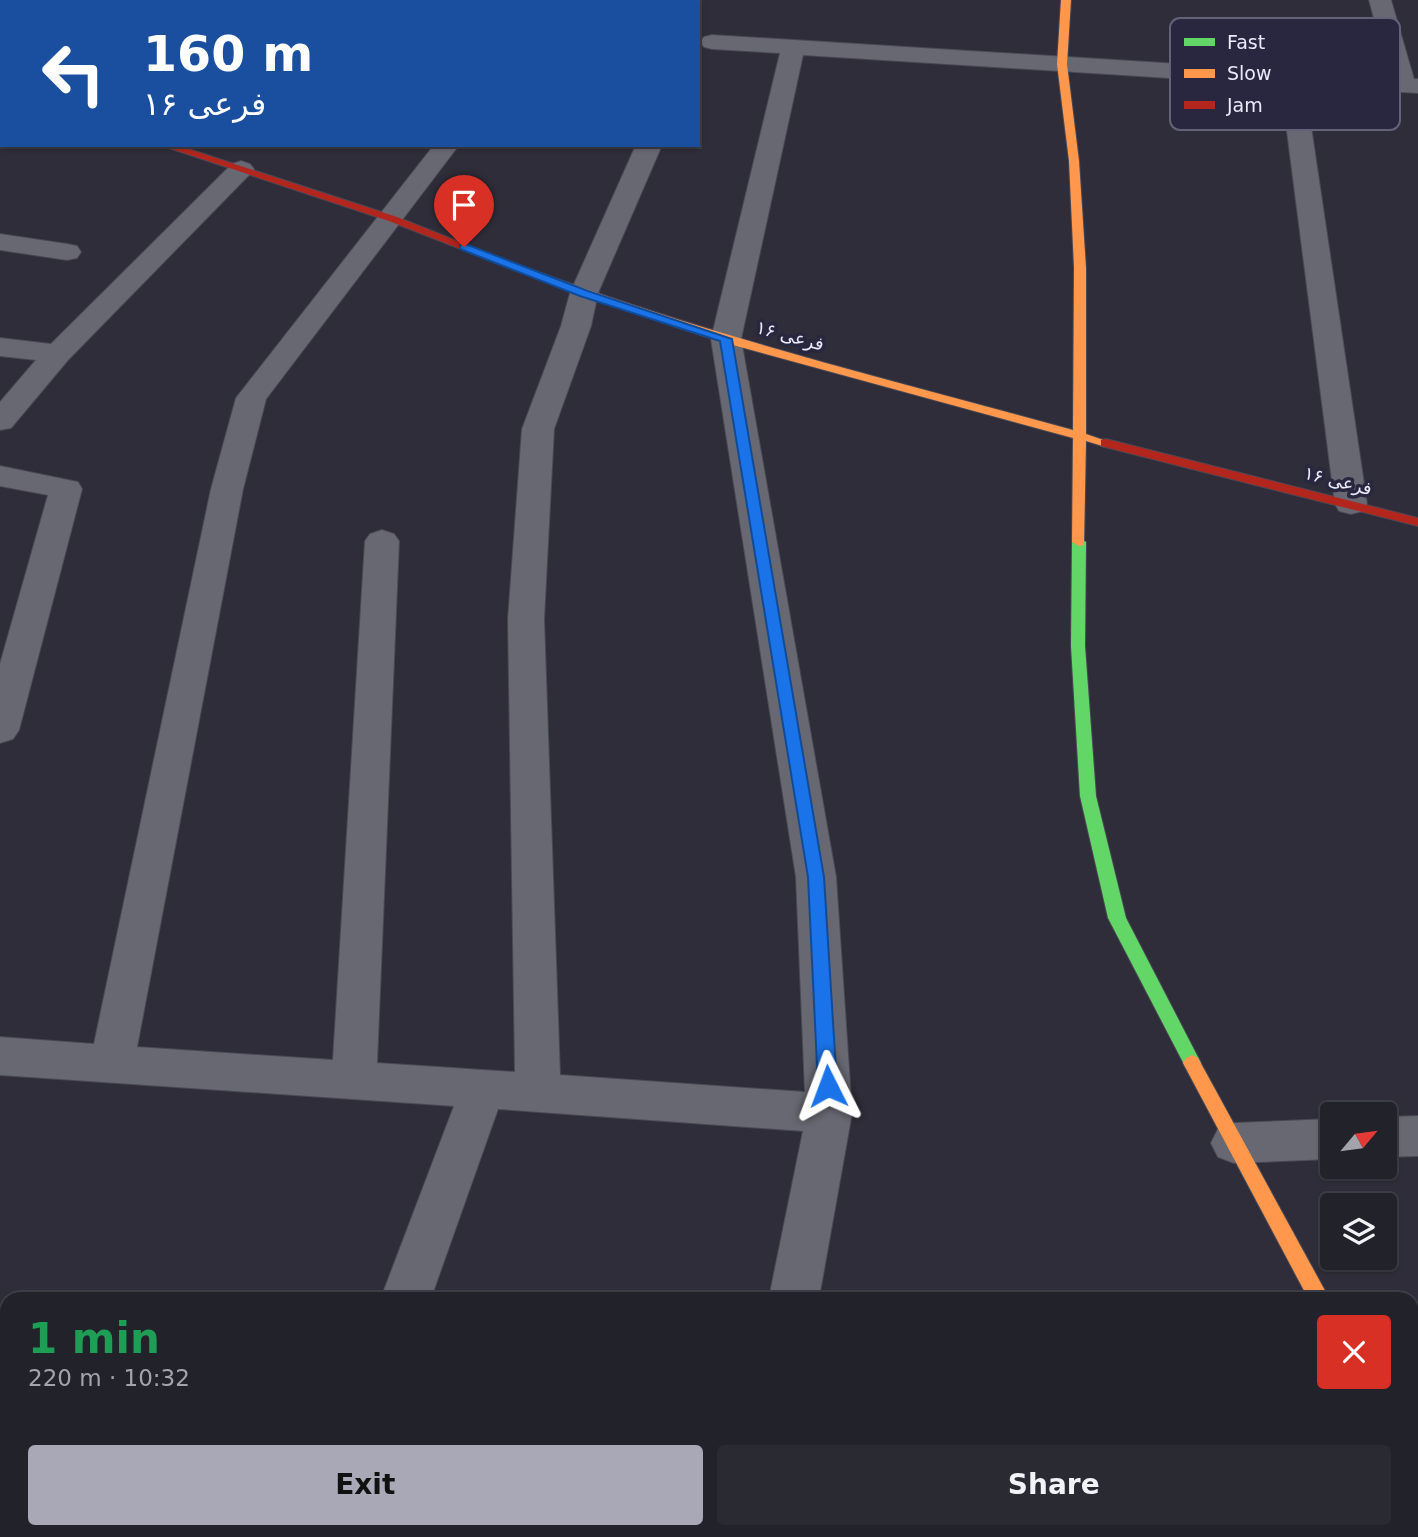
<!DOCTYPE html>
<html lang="en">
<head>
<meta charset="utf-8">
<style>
	body { margin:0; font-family:"DejaVu Sans","Noto Sans Arabic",sans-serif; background:#2a2a33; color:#f1f3f6; height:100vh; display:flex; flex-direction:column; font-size:26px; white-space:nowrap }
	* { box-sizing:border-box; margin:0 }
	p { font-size:23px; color:#a2a4a9 }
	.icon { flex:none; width:38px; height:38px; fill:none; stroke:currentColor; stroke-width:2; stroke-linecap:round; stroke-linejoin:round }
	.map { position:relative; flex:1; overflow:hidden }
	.sheet { position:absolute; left:0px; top:1292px; width:1419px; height:247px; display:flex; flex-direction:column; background:#22222b; border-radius:21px 21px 0 0; box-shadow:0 2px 5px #0004,0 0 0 2px #3f3f47 }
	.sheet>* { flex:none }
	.hud { position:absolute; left:0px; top:0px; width:700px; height:147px; box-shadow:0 2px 5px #0004,0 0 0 2px #3f3f47; background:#1a4fa0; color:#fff; overflow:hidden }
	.needle { width:46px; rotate:61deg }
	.tools { position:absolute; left:1320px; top:1102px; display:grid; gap:14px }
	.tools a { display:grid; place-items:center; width:77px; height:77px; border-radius:7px; background:#22222b; box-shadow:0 2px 5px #0004,0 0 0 2px #3f3f47; font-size:35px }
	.pin { position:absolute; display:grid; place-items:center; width:60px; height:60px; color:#fff; margin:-72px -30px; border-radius:50% 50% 50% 0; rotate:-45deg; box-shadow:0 0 7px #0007 }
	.pin .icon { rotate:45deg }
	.me { position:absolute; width:77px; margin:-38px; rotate:357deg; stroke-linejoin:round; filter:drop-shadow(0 0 5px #0008) }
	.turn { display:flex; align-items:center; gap:24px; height:147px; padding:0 28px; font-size:32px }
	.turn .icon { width:91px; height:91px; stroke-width:2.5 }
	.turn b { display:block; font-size:49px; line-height:60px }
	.round { display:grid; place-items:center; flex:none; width:74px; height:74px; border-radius:7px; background:#2a2a33 }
	.summary { display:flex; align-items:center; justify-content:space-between; height:119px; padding:0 28px }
	h1 { font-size:42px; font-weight:600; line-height:52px; color:#1e9e55 }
	.action { display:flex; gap:14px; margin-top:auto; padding:14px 28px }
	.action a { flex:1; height:80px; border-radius:7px; background:#a8a8b6; color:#111; font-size:28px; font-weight:600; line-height:80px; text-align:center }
	.action a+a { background:#2a2a33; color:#f1f3f6 }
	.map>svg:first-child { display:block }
</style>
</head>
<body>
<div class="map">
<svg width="1418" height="1537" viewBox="0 0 1418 1537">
	<rect width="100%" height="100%" fill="#2e2d39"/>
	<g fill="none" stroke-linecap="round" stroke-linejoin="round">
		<!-- street casing -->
		<g stroke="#494854" stroke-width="2">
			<g id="street">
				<polygon points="1369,0 1391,0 1414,79 1418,79 1418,93 1305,86 1367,504 1363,511 1351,514 1339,511 1335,504 1281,85 803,55 741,339 836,877 852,1113 819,1298 769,1298 803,1131 498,1109 431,1298 381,1298 454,1106 0,1075 0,1037 94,1044 211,489 236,398 434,145 459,145 266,399 243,489 137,1047 333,1060 365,541 370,534 382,530 394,534 399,541 377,1063 515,1072 508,619 522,429 561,326 570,293 636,145 662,145 598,293 591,326 554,429 544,619 560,1075 805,1092 796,877 711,339 780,53 712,49 704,47 700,42 704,37 712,35 1390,77"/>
				<polygon points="241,161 250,164 254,169 250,174 68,360 11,428 0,430 0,402 36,360 0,356 0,338 51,344 232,164"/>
				<polygon points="0,234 67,244 77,246 81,252 77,258 67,260 0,250"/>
				<polygon points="0,466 78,482 82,489 19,730 13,739 0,743 0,664 48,495 0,486"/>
				<polygon points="1418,1116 1418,1156 1384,1157 1384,1117"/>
				<polygon points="1332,1119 1332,1159 1234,1163 1218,1157 1211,1143 1218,1129 1234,1123"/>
				<polygon points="1412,1427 1418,1429 1418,1488 1412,1486"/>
				<polygon points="293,1531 347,1531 345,1537 291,1537"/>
				<polygon points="722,1531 776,1531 775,1537 721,1537"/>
			</g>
		</g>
		<!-- fast casing -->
		<g stroke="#494854" stroke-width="2">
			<g id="fast">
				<polygon points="0,138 2,138 0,145"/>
				<polygon points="1079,538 1086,542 1085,646 1096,796 1126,918 1201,1063 1198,1068 1192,1071 1186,1068 1108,918 1080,796 1071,646 1072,542"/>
			</g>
		</g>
		<!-- slow casing -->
		<g stroke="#494854" stroke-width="2">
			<g id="slow">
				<path d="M 1061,0 L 1071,0 L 1067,64 L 1079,161 L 1086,268 L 1086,434 L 1112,443 L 1106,447 L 1086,441 L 1084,545 L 1079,546 L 1072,542 L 1073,438 L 722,342 L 580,295 L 520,271 L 530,269 C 707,335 891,380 1073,430 L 1074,268 L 1069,161 L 1057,64 Z"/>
				<polygon points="1192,1055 1198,1058 1329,1298 1308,1298 1183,1063 1186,1058"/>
			</g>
		</g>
		<!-- jam casing -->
		<g stroke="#494854" stroke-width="2">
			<g id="jam">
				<polygon points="160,145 176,145 397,217 532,271 522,273 389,221"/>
				<polygon points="1106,439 1418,518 1418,526 1101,446 1101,440"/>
			</g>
		</g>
		<!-- street -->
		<use href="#street" fill="#686872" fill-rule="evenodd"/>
		<!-- fast -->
		<use href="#fast" fill="#63d668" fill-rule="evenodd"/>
		<!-- slow -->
		<use href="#slow" fill="#ff974d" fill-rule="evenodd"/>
		<!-- jam -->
		<use href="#jam" fill="#b3261e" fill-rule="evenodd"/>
	</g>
	<!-- route -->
	<polygon fill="#1a73e8" stroke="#114b97" stroke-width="2" points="460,245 468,245 588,291 732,339 824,877 837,1086 834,1092 821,1092 818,1086 808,877 720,341 580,296 460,249"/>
	<g text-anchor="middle" stroke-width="7" stroke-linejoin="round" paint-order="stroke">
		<!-- far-street labels -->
		<g font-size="18" fill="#eaeafa" stroke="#29273f">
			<text transform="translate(790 336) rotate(15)" y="6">فرعی ۱۶</text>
			<text transform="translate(1338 481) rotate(14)" y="6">فرعی ۱۶</text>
		</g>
	</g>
	<!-- legend -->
	<rect x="1170" y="18" width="230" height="112" rx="10" fill="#29273f" stroke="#636277" stroke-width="2"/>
	<rect x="1184" y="38" width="31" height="8" fill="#63d668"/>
	<rect x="1184" y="69" width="31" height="9" fill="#ff974d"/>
	<rect x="1184" y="101" width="31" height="8" fill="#b3261e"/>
	<g font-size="19" fill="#eaeafa">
		<text x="1227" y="49">Fast</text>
		<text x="1227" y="80">Slow</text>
		<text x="1227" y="112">Jam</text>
	</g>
</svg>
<div class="tools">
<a><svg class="needle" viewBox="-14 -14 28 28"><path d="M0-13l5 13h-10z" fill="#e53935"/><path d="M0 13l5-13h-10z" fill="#a2a4a9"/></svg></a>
<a><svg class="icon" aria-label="layers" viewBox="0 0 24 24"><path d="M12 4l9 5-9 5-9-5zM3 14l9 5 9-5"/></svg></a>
</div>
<div class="pin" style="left:464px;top:247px;background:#d93025"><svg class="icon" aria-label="arrive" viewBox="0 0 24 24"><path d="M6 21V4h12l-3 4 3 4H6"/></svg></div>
<svg class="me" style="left:828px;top:1086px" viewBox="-20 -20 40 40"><path d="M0-17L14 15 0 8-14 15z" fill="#1a73e8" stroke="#fff" stroke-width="4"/></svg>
<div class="hud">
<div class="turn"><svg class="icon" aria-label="left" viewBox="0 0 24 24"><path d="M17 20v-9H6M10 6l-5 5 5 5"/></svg><div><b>160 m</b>فرعی ۱۶</div></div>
</div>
<section class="sheet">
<div class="summary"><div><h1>1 min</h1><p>220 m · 10:32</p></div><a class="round" style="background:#d93025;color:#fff"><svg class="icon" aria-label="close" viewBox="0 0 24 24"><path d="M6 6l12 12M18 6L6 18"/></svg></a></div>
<div class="action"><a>Exit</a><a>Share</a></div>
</section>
</div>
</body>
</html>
